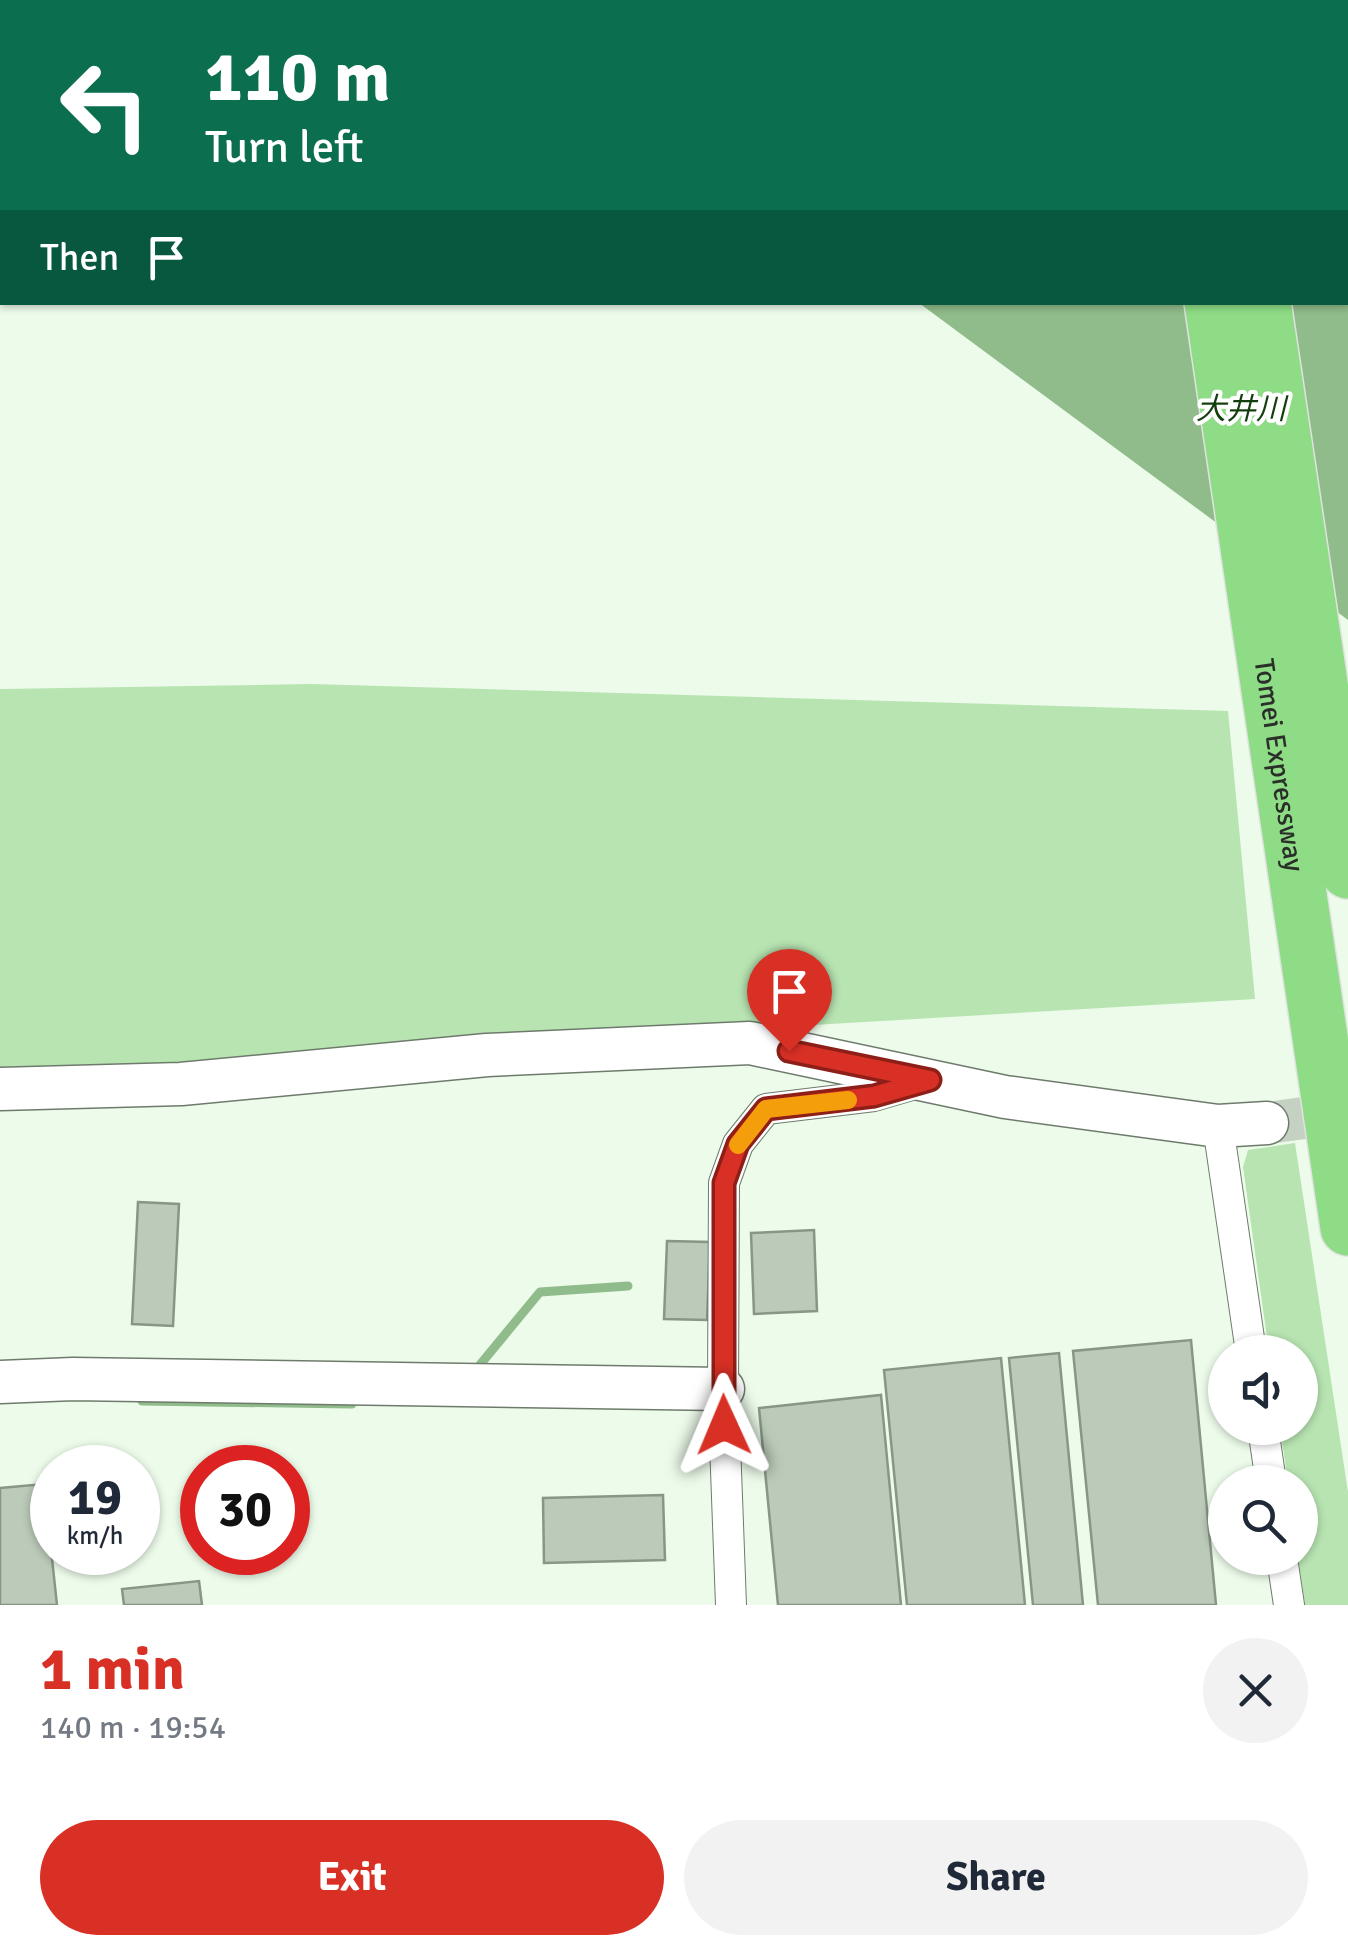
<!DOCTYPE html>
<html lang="en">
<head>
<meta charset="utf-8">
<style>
	body { margin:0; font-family:Signika,"Noto Sans JP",sans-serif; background:#f2f2f3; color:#1f2937; height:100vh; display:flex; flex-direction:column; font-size:38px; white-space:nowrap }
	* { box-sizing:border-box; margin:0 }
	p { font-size:32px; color:#747a83 }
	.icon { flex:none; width:55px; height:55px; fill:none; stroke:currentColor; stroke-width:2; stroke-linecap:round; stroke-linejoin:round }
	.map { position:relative; height:1605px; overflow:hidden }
	.side { display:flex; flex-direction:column; background:#fff; flex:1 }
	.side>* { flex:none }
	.hud { position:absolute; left:0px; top:0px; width:1350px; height:305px; box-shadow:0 2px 8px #0004; background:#0b6e4f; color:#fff; overflow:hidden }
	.buttons { position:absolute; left:1208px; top:1335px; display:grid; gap:20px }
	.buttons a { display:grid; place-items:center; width:110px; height:110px; border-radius:50%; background:#fff; box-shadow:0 2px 8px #0004; font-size:50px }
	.speed { position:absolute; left:30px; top:1445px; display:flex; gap:20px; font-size:50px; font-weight:700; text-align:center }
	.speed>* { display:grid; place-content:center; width:130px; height:130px; border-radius:50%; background:#fff; box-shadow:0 2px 8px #0004; line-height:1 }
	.speed small { font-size:25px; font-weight:400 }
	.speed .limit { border:15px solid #d22; background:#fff; color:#111 }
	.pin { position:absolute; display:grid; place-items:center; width:85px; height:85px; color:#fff; margin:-102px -42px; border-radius:50% 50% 50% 0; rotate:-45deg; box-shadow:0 0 10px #0007 }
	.pin .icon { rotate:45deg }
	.me { position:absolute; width:110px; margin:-55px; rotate:359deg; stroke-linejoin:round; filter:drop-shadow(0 0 8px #0008) }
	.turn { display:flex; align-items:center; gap:35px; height:210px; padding:0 40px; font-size:45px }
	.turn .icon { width:130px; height:130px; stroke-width:2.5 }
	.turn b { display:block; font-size:70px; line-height:85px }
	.then { display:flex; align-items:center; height:95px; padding:0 40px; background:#0003; gap:20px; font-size:38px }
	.round { display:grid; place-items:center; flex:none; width:105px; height:105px; border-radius:52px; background:#f2f2f3 }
	.summary { display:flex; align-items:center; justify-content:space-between; height:170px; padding:0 40px }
	h1 { font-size:60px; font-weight:700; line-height:75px; color:#d93025 }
	.button { display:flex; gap:20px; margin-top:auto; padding:20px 40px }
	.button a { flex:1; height:115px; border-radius:60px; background:#d93025; color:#fff; font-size:40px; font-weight:700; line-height:115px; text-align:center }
	.button a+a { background:#f2f2f3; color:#1f2937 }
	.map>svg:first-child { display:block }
</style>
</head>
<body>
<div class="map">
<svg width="1348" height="1605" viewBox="0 0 1348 1605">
	<rect width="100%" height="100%" fill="#ecfbea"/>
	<!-- green -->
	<g fill="#b8e4b2">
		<polygon points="312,684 1228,711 1255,999 0,1073 0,689"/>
		<polygon points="1295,1143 1348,1492 1348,1605 1305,1605 1298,1558 1300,1482 1288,1482 1280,1428 1300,1428 1300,1352 1269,1352 1243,1167 1248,1150"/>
	</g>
	<!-- water -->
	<g fill="#90bb8a">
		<polygon points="0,0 939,0 946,2 2,2 2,19"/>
		<polygon points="1348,149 1348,620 919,303 1348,302"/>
	</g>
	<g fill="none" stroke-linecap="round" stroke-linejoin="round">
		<!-- stream -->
		<g stroke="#90bb8a" stroke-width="9">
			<polyline points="474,1372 540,1292 628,1286"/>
			<polyline points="142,1401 352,1404"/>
		</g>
	</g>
	<!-- building -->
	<g fill="#bbcab9" stroke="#889686" stroke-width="2.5">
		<polygon points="138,1202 179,1204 173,1326 132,1324"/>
		<polygon points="814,1230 817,1311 754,1314 751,1233"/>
		<polygon points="667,1241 710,1242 707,1320 664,1319"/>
		<polygon points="1191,1340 1216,1605 1098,1605 1073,1351"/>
		<polygon points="1059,1353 1083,1605 1033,1605 1009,1358"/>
		<polygon points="1001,1358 1025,1605 907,1605 884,1370"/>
		<polygon points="881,1395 901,1605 778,1605 759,1408"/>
		<polygon points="44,1484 57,1605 0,1605 0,1488"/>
		<polygon points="663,1495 665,1560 544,1563 543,1498"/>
		<polygon points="199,1581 202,1605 124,1605 122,1589"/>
	</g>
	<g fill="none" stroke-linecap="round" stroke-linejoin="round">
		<!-- secondary-tunnel -->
		<polyline stroke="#c5d2c3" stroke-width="42" stroke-dasharray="42 21" stroke-linecap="butt" points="1267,1123 1348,1112"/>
		<!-- street casing -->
		<g stroke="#6e7b6c" stroke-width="32">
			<g id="street">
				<polyline points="1218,1126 1251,1352"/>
				<polyline points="1263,1428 1271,1482"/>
				<polyline points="1282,1558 1289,1605"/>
				<polyline points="731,1605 723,1389 724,1183 738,1144 766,1109 874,1096 922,1082"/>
			</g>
		</g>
		<!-- secondary casing -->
		<g stroke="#6e7b6c" stroke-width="45">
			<g id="secondary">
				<polyline points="0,1089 181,1084 487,1055 750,1043 1005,1097 1218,1126 1267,1123"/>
				<polyline points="0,1382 73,1379 723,1389"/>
			</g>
		</g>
		<!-- highway casing -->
		<g stroke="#e1e2e1" stroke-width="58">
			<g id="highway">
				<polyline points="1166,0 1167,2"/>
				<polyline points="1218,0 1218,2"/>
				<path id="s1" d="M 1212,302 L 1348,1228"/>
				<polyline points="1263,302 1348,871"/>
			</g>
		</g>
		<!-- street -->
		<use href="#street" stroke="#fff" stroke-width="30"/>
		<!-- secondary -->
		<use href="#secondary" stroke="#fff" stroke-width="42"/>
		<!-- highway -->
		<use href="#highway" stroke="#8edc85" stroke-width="55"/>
	</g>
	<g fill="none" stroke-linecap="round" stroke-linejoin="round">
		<!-- route casing -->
		<g stroke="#8d1f18" stroke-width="25">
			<polyline id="route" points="724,1425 724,1183 738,1144 766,1109 874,1096 930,1080 789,1051"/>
		</g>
		<!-- route -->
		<use href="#route" stroke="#d93025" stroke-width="18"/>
		<!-- slow -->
		<polyline stroke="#f59e0b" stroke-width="18" points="738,1145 766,1109 848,1100"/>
	</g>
	<g text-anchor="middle" stroke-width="8" stroke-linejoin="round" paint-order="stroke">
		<!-- street labels -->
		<g font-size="28" fill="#2a3029" stroke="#fff">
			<text dy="10" stroke="none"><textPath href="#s1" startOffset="468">Tomei Expressway</textPath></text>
		</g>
		<!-- water labels -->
		<g font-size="30" font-style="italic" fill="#133f0e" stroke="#fff">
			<text x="1241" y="419">大井川</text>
		</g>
	</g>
</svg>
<div class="buttons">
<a><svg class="icon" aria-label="sound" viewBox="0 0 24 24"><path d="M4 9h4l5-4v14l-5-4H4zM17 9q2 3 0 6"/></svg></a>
<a><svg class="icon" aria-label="search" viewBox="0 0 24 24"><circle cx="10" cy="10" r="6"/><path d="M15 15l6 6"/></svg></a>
</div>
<div class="speed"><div>19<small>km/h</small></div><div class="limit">30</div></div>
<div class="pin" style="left:789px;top:1051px;background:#d93025"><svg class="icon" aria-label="arrive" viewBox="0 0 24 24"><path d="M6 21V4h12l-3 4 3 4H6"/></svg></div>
<svg class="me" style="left:724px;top:1425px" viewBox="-20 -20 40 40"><path d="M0-17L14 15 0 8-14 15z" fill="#d93025" stroke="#fff" stroke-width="4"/></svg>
<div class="hud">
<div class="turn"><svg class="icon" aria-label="left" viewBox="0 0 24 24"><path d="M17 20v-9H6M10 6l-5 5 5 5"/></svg><div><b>110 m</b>Turn left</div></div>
<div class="then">Then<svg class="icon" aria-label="arrive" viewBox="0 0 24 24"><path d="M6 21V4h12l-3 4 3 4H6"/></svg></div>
</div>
</div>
<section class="side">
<div class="summary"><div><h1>1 min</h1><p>140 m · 19:54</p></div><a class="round"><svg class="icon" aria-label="close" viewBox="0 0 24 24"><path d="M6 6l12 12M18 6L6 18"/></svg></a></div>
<div class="button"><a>Exit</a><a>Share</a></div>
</section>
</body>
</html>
